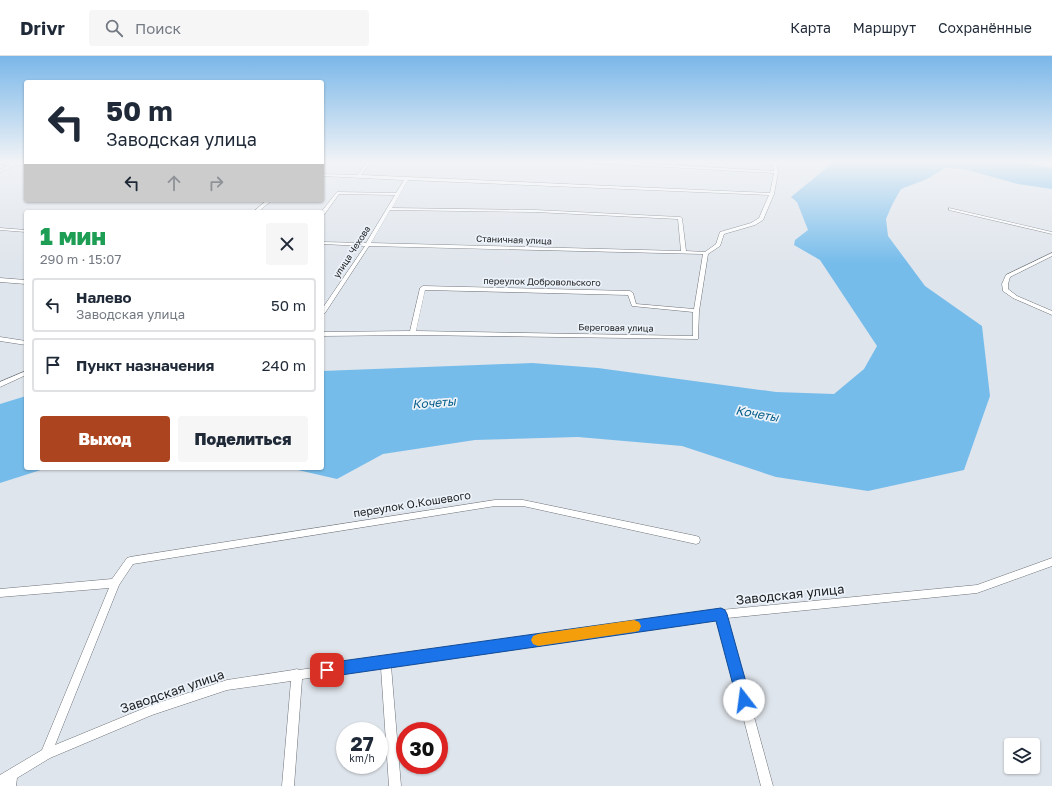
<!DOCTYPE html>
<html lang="ru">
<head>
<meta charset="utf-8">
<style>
	body { margin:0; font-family:"Golos Text",sans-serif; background:#f6f6f7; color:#1f2937; height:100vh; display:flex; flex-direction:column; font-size:15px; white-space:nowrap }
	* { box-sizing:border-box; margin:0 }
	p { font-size:13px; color:#747a83 }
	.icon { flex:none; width:22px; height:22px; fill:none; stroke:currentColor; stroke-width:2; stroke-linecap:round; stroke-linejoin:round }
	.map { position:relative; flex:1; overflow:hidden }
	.side { position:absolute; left:24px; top:154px; width:300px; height:260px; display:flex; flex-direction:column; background:#fff; border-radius:4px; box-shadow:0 1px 3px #0004 }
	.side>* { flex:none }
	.hud { position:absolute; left:24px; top:24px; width:300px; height:122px; border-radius:4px; box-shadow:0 1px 3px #0004; background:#fff; color:#1f2937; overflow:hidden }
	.fabs { position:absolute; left:1004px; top:682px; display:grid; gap:8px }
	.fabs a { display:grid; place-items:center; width:36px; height:36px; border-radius:4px; background:#fff; box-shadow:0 1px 3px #0004; font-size:20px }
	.speed { position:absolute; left:336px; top:666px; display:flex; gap:8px; font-size:20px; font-weight:700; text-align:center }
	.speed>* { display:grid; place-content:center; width:52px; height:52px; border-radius:50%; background:#fff; box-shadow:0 1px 3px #0004; line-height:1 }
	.speed small { font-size:10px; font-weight:400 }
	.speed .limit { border:6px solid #d22; background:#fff; color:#111 }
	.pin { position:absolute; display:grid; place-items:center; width:34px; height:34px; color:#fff; margin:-17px; border-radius:8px; box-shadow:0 2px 6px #0006 }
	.me { position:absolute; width:44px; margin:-22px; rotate:345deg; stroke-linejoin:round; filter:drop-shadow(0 0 3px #0008) }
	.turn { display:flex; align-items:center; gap:14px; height:84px; padding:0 16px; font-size:18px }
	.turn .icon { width:52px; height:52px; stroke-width:2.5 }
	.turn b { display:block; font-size:28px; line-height:34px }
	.lanes { display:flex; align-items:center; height:38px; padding:0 16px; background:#0003; justify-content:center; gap:20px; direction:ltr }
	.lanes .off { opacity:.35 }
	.round { display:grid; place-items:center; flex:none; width:42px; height:42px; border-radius:4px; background:#f6f6f7 }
	.head { display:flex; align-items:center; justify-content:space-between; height:68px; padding:0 16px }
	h1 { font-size:24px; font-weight:800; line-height:30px; color:#1e9e55 }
	.cta { display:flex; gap:8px; margin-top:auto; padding:8px 16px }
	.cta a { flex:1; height:46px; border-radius:4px; background:#ac451f; color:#fff; font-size:16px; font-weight:800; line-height:46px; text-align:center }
	.cta a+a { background:#f6f6f7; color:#1f2937 }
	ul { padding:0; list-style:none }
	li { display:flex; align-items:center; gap:12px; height:54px; margin:0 8px 6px; padding:0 8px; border:2px solid #e0e1e3; border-radius:4px }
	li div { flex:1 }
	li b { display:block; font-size:15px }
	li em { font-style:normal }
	header { display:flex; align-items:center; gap:24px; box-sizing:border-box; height:56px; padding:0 20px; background:#fff; border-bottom:1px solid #e0e1e3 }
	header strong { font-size:19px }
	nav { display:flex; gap:22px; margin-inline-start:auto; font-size:14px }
	.search { width:280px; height:36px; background:#f6f6f7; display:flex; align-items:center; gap:10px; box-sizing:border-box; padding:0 14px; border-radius:4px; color:#747a83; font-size:15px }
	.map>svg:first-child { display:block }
</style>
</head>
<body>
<header>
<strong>Drivr</strong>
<div class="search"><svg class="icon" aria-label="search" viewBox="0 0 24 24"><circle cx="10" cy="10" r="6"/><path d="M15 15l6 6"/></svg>Поиск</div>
<nav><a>Карта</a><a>Маршрут</a><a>Сохранённые</a></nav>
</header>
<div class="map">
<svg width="1052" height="730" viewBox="0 0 1052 730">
	<rect width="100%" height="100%" fill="#dfe5ec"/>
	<!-- water -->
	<g fill="#76bceb">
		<polygon points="835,105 1013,105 1052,112 1052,133 1018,128 964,113 945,112 927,123 901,133 892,149 886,163 888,180 925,230 982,270 990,340 964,414 868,435 776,421 682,390 578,381 475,384 383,398 337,423 289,412 322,412 322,315 532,307 598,312 776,336 834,338 864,313 877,290 820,204 794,189 795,184 808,174 797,146 791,141"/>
		<polygon points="26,340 26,412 47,412 0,427 0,348"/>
	</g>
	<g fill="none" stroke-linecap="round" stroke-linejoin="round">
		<!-- street casing -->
		<g stroke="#6e7379" stroke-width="1">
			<g id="street">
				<path d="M 367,105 L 371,105 L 361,119 L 770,137 L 774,117 L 576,106 L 574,105 L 598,105 L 774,115 L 772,105 L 776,105 L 778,116 L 774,138 L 763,164 L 755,169 L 724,178 L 720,190 L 708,198 L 699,255 L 698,283 L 413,279 L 322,280 L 322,276 L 410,275 L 420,232 L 423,230 L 630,235 L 633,237 L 636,248 L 694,253 L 703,198 L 369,190 L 325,257 L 322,259 L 322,253 L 365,190 L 322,188 L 322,186 L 366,187 L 395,139 L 339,138 L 324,159 L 322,159 L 321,156 L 337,136 L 396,137 L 404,124 L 322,120 L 322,118 L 358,119 ZM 408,124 L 769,139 L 759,162 L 751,167 L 720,176 L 716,188 L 705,196 L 686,195 L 682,162 L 680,161 L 535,154 L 392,152 ZM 390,154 L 535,156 L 678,163 L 681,195 L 371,187 ZM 425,234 L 628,239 L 632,250 L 693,256 L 693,280 L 416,275 Z"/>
				<polygon points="0,106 26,107 26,109 15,109 0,116 0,114 10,109 0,108"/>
				<polygon points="267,144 272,144 258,156 253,156"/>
				<polygon points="949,152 1052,176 1052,178 949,154"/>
				<polygon points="0,172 26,174 26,176 0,174"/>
				<polygon points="1052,197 1052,200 1010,221 1008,228 1008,233 1017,240 1052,255 1052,259 1013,242 1003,235 1002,228 1006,219"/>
				<polygon points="0,222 26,224 26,228 0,226"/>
				<polygon points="0,281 26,285 26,289 0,285"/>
				<polygon points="26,315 26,319 0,331 0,326"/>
				<polygon points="495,444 523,444 696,480 699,481 700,484 699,487 696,488 523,450 495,450 133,508 119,529 55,689 152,649 227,624 293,614 297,613 299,614 382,602 386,600 388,601 721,554 977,529 1052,502 1052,510 977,537 727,562 773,730 761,730 718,563 391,610 401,730 389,730 381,612 302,623 294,730 282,730 291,625 227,634 152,659 50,702 17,722 16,730 0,730 0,719 42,694 109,532 0,541 0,533 112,523 127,502 130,501"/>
			</g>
		</g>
		<!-- street -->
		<use href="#street" fill="#fff" fill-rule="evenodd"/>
	</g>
	<!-- sky -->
	<linearGradient id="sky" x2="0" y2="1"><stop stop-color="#7ab7e9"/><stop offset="0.51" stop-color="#f1f3f6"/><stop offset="1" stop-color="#f1f3f6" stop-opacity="0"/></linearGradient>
	<rect width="1052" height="207" fill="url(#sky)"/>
	<!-- route -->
	<polygon fill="#1a73e8" stroke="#114b97" points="721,552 725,554 727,558 751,644 749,649 744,651 739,649 737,644 716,565 327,621 322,619 320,614 322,609 327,607"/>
	<!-- slow -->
	<polygon fill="#f59e0b" points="634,564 639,566 641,570 639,575 634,576 538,590 533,588 531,584 533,580 538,578"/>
	<g text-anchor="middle" stroke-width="3.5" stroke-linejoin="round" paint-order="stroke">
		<!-- far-street labels -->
		<g font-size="9" fill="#202224" stroke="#ecf2f9">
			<text transform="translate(514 184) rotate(2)" y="3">Станичная улица</text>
			<text transform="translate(352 196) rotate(-57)" y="3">улица Чехова</text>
			<text transform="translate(542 226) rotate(1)" y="3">переулок Добровольского</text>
			<text transform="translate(616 272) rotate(1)" y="3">Береговая улица</text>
		</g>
		<!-- street labels -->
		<g font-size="11" fill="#202224" stroke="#ecf2f9">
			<text transform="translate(412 448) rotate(-9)" y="4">переулок О.Кошевого</text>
		</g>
		<!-- water labels -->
		<g font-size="12" font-style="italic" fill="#025c89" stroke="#ecf2f9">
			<text transform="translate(434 347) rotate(-4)" y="4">Кочеты</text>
			<text transform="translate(757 358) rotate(10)" y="4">Кочеты</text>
		</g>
		<!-- near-street labels -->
		<g font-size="13" fill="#202224" stroke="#ecf2f9">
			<text transform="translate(790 538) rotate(-6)" y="5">Заводская улица</text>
			<text transform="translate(172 635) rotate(-19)" y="5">Заводская улица</text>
		</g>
	</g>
</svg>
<div class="fabs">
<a><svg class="icon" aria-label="layers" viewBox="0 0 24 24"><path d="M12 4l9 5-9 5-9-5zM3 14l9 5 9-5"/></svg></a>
</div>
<div class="speed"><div>27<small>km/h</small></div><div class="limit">30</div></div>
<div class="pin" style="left:327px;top:614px;background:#d93025"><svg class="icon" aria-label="arrive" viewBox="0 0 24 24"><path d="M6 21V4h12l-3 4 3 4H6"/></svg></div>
<svg class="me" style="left:744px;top:644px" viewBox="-20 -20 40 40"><circle r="19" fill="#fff"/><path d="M0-13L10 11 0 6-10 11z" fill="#1a73e8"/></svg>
<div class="hud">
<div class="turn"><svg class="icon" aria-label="left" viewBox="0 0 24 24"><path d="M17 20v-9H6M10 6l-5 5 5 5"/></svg><div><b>50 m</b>Заводская улица</div></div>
<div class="lanes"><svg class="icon" aria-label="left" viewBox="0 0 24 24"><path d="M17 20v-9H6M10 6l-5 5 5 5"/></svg><svg class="icon off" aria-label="ahead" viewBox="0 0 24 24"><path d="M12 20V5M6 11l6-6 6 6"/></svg><svg class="icon off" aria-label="right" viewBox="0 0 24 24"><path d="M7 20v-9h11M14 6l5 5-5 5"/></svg></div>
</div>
<section class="side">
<div class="head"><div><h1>1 мин</h1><p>290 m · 15:07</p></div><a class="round"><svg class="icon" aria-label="close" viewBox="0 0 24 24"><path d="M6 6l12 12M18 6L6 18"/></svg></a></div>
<ul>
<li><svg class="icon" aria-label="left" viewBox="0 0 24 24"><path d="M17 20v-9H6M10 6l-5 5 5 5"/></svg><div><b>Налево</b><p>Заводская улица</p></div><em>50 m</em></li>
<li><svg class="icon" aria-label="arrive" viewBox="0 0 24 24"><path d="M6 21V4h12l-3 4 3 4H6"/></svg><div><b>Пункт назначения</b></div><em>240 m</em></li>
</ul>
<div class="cta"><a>Выход</a><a>Поделиться</a></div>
</section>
</div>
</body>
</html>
